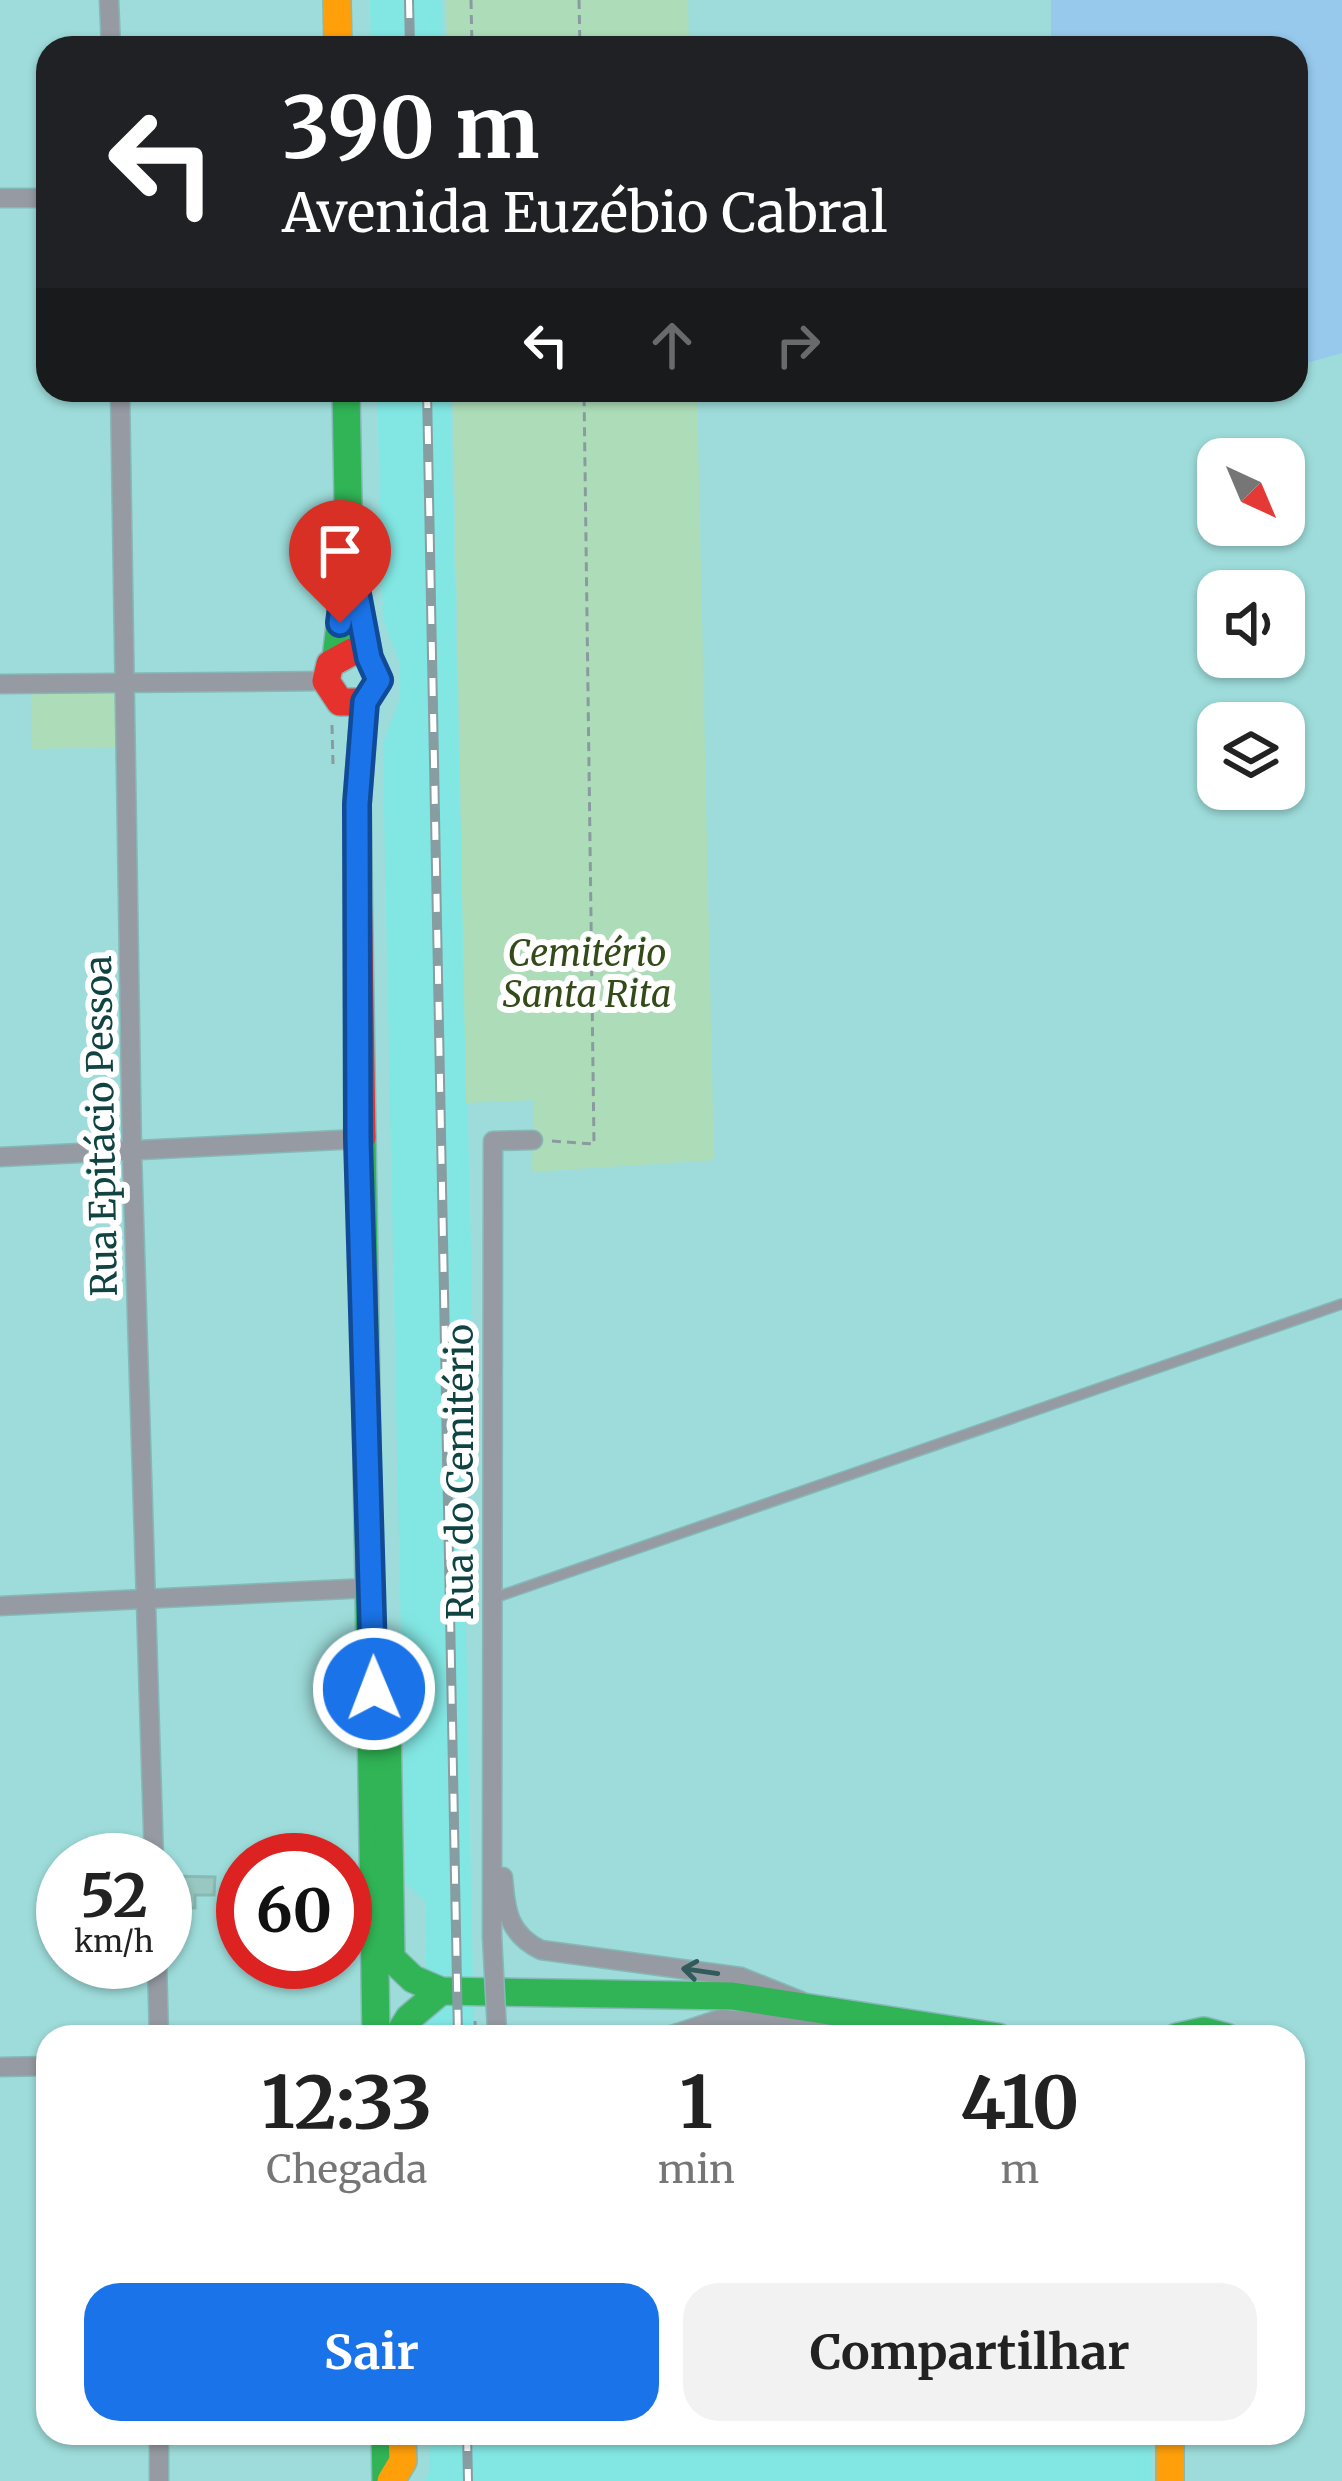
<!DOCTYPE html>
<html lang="pt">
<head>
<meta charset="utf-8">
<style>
	body { margin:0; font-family:Merriweather,serif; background:#f2f2f2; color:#222; height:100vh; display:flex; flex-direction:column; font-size:45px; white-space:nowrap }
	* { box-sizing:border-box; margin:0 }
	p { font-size:39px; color:#767676 }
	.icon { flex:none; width:66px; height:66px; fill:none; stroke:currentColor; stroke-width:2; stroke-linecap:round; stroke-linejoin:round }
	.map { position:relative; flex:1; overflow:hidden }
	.details { position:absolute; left:36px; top:2025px; width:1269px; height:420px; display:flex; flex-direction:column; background:#fff; border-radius:36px; box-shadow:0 3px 9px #0004 }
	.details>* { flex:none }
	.hud { position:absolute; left:36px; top:36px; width:1272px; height:366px; border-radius:36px; box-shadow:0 3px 9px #0004; background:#202124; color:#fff; overflow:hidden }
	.needle { width:78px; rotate:136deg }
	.controls { position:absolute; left:1197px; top:438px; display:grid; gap:24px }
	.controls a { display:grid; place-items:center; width:108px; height:108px; border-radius:24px; background:#fff; box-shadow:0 3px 9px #0004; font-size:60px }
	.speed { position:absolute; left:36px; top:1833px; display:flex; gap:24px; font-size:60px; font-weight:700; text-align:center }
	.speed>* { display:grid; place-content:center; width:156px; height:156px; border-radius:50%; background:#fff; box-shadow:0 3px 9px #0004; line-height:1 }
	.speed small { font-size:30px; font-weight:400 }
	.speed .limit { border:18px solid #d22; background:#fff; color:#111 }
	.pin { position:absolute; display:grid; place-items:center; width:102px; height:102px; color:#fff; margin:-123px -51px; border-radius:50% 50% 50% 0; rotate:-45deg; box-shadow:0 0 12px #0007 }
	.pin .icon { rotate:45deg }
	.me { position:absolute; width:132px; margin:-66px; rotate:359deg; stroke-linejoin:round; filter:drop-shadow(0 0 9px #0008) }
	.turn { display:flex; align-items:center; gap:42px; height:252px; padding:0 48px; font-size:54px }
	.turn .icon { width:156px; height:156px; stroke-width:2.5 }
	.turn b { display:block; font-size:84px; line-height:102px }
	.lanes { display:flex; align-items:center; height:114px; padding:0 48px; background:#0003; justify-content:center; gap:60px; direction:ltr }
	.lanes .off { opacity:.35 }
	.eta { display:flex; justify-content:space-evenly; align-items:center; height:204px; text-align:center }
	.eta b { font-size:72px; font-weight:700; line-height:84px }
	.cta { display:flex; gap:24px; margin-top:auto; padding:24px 48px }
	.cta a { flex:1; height:138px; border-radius:36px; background:#1a73e8; color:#fff; font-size:48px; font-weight:700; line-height:138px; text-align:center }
	.cta a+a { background:#f2f2f2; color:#222 }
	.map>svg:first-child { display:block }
</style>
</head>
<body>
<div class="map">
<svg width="1342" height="2481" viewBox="0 0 1342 2481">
	<rect width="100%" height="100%" fill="#9ddcda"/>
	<!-- built -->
	<g fill="#82e7e3">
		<polygon points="370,0 442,0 443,48 371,48"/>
		<polygon points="377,390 450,390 472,1287 464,1528 474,2037 425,2037 426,1902 406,1883 383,761 384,740 400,699 400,663 383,620"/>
		<polygon points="429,2433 1151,2433 1151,2481 424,2481 430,2472"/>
	</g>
	<!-- green -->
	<g fill="#adddb8">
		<polygon points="446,0 688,0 689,48 447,48"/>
		<polygon points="453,390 697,390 714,1160 532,1172 534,1100 466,1103"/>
		<polygon points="121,690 122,747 32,749 31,692"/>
	</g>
	<!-- water -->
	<polygon fill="#97c9ec" points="1051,0 1342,0 1342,353 1296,366 1296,48 1051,48"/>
	<!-- building -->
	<polygon fill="#98c8c1" stroke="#88b9b2" stroke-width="3" points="167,1876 215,1877 214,1895 195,1895 195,1908 166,1907"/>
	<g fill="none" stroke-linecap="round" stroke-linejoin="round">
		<!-- lane casing -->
		<g stroke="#85b9b7" stroke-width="12">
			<polyline id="lane" points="494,1598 1342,1304"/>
		</g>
		<!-- street casing -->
		<g stroke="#85b9b7" stroke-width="21">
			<g id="street">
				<polyline points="109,0 111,48"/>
				<polyline points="0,198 48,198"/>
				<polyline points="120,390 132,1154 154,1860"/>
				<polyline points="0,684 326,681"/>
				<polyline points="0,1157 358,1139"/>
				<polyline points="0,1606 369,1588"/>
				<path d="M 503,1877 C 506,1911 508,1934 541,1950 L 741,1977 L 801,2001"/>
				<polyline points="492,1936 493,1141 533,1140"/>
				<polyline points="157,1962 159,2037"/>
				<polyline points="666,2037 720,2019 862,2028"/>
				<polyline points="0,2067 48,2066"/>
				<polyline points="159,2481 159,2433"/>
			</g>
		</g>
		<!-- fast casing -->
		<g stroke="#85b9b7" stroke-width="30">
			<g id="fast">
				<polyline points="336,658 349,552 346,390"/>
				<polyline points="362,1137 376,2037"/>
				<polyline points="380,1684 387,1723 391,1958 413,1979 441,1991 732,1996 998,2037"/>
				<polyline points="397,2037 409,2018 441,1991"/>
				<polyline points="1177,2037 1204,2031 1226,2037"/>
				<polyline points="385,2433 386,2481"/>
			</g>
		</g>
		<!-- slow casing -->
		<g stroke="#85b9b7" stroke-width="30">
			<g id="slow">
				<polyline points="337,0 338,48"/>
				<polyline points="1170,2433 1170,2481"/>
				<polyline points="391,2481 403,2461 402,2433"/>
			</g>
		</g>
		<!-- jam casing -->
		<g stroke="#85b9b7" stroke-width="30">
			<g id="jam">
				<polyline points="349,552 369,658 379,680 365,702 357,804 362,1137"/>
				<polyline points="352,652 330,664 326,681 340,702 365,702"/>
			</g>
		</g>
		<!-- path -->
		<g stroke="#8a9ba0" stroke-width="3" stroke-dasharray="9 6" stroke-linecap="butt">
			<polyline points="471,0 472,48"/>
			<polyline points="579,0 580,48"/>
			<polyline points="332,725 333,764"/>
			<polyline points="552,1141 594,1144 584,390"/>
			<polyline points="475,2021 476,2037"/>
		</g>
		<!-- lane -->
		<use href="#lane" stroke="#969ba3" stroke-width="9"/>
		<!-- street -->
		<use href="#street" stroke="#969ba3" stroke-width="18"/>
		<!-- fast -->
		<use href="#fast" stroke="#30b455" stroke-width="27"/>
		<!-- slow -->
		<use href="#slow" stroke="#ff9f0a" stroke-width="27"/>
		<!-- jam -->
		<use href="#jam" stroke="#e5322d" stroke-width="27"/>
		<!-- rail casing -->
		<g stroke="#879da1" stroke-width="10">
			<g id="rail">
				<polyline points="409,0 410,48"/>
				<polyline points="427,390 458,2037"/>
				<polyline points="467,2433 468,2481"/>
			</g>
		</g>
		<!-- rail -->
		<use href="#rail" stroke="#fff" stroke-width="6" stroke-dasharray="18" stroke-linecap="butt"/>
		<!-- street-bridge casing -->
		<g stroke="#85b9b7" stroke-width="21" stroke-linecap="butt">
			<polyline id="street-bridge" points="492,1936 497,2031"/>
		</g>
		<!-- street-bridge -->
		<use href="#street-bridge" stroke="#969ba3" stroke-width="18"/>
	</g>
	<!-- one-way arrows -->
	<defs><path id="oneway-shaft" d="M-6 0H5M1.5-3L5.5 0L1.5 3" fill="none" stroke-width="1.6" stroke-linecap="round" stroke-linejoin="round" transform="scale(3)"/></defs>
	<use stroke="#315a5a" href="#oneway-shaft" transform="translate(700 1971) rotate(-172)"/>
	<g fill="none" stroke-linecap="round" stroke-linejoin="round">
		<!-- route casing -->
		<g stroke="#114b97" stroke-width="30">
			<polyline id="route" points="340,623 349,552 369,658 379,680 365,702 357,804 358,1139 374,1689"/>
		</g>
		<!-- route -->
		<use href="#route" stroke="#1a73e8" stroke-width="21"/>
	</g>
	<g text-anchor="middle" stroke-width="12" stroke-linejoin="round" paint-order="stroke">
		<!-- park labels -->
		<g font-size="36" font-style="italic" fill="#324b18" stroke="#fff">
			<text x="587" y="966">Cemitério<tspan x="587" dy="41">Santa Rita</tspan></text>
		</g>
		<!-- street labels -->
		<g font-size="36" fill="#0f4442" stroke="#fff">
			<text transform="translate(101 1126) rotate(-91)" y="13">Rua Epitácio Pessoa</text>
			<text transform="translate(460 1472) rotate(-90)" y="13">Rua do Cemitério</text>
		</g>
	</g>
</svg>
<div class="controls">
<a><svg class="needle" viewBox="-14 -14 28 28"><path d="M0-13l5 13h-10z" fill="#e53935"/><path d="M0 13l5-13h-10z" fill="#767676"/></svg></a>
<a><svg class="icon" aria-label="sound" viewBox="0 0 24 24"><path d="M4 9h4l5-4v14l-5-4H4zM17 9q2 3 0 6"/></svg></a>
<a><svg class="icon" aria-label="layers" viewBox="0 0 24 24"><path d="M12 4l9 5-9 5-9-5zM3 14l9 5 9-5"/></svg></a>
</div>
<div class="speed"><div>52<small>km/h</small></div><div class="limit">60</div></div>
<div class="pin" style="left:340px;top:623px;background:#d93025"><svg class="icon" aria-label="arrive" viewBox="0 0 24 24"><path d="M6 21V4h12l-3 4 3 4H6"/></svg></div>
<svg class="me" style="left:374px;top:1689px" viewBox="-20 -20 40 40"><circle r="17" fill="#1a73e8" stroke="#fff" stroke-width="3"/><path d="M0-11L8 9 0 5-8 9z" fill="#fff"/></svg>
<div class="hud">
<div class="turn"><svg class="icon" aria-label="left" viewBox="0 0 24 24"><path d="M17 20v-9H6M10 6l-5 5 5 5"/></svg><div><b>390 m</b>Avenida Euzébio Cabral</div></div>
<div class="lanes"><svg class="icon" aria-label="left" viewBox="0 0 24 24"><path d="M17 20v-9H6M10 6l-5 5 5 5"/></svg><svg class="icon off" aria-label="ahead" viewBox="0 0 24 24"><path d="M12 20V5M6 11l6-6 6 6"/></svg><svg class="icon off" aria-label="right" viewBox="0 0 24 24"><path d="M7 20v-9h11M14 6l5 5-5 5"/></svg></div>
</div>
<section class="details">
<div class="eta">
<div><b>12:33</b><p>Chegada</p></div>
<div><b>1</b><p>min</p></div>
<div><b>410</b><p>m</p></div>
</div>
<div class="cta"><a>Sair</a><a>Compartilhar</a></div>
</section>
</div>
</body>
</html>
